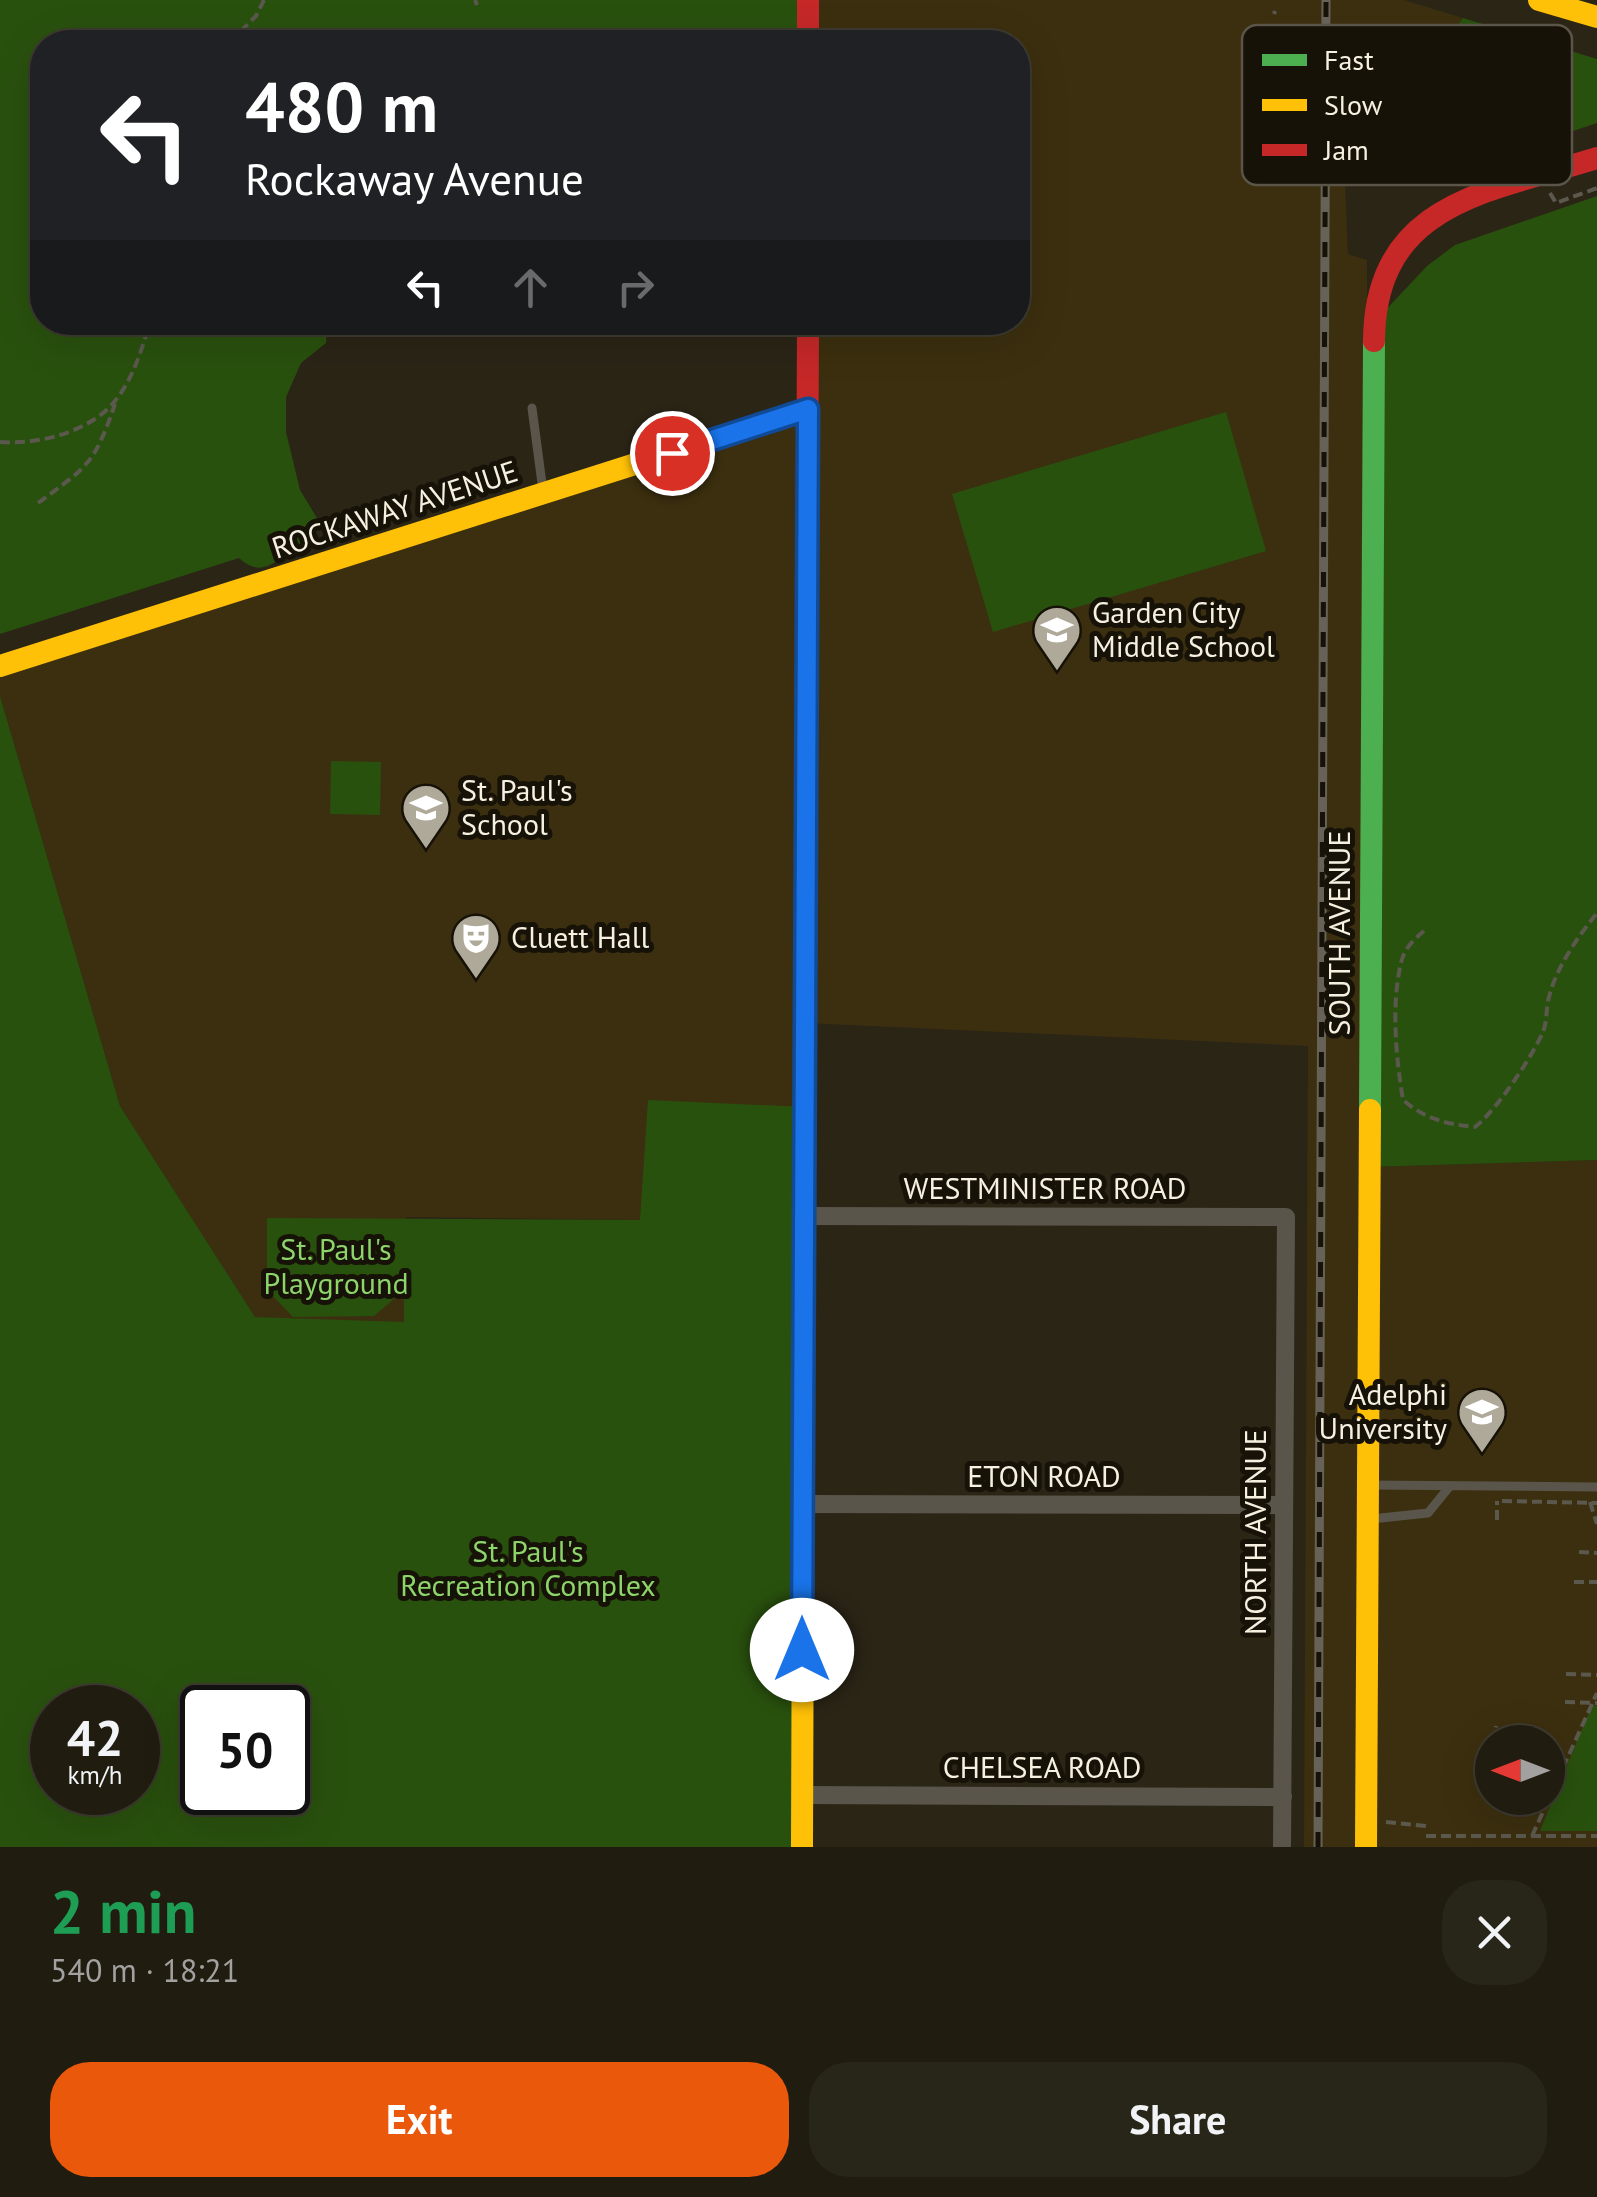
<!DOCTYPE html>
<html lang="en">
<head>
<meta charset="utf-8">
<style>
	body { margin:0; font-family:"PT Sans",sans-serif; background:#282519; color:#f1f3f6; height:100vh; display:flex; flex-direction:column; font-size:38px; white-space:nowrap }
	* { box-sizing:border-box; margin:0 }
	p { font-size:32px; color:#a2a19f }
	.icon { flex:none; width:55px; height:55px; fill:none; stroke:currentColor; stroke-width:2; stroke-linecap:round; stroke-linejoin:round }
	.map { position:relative; height:1847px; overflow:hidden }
	.side { display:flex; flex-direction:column; background:#201c10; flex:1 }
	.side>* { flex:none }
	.hud { position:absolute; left:30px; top:30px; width:1000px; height:305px; border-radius:40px; box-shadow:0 10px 40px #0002,0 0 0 2px #3d3a30; background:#202124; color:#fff; overflow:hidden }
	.needle { width:65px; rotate:270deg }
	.fabs { position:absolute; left:1475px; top:1725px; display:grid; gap:20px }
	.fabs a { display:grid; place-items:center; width:90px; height:90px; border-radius:50%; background:#201c10; box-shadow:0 10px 40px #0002,0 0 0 2px #3d3a30; font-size:50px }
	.speed { position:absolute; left:30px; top:1685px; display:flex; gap:20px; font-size:50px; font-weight:700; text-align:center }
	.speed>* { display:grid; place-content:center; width:130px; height:130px; border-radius:50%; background:#201c10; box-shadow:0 10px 40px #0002,0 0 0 2px #3d3a30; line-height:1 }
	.speed small { font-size:25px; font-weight:400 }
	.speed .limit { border:5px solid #111; border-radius:15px; background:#fff; color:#111 }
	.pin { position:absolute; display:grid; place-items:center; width:85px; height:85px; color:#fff; margin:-42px; border:5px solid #fff; border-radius:50%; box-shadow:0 2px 10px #0007 }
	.me { position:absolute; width:110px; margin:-55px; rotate:0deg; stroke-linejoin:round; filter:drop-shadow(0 0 8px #0008) }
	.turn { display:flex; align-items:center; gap:35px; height:210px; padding:0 50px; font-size:45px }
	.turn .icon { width:130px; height:130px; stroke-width:2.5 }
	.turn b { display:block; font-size:70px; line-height:85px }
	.lanes { display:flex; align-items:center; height:95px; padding:0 50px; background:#0003; justify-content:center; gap:50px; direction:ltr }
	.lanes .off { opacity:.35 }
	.round { display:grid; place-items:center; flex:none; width:105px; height:105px; border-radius:40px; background:#282519 }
	.headline { display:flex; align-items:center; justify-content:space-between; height:170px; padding:0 50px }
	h1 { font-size:60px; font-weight:800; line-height:75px; color:#1e9e55 }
	.action { display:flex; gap:20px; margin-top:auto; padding:20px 50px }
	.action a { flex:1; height:115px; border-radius:40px; background:#ea580c; color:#fff; font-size:40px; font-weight:800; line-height:115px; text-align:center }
	.action a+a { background:#282519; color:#f1f3f6 }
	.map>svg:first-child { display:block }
</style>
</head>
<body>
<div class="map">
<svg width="1597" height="1847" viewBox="0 0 1597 1847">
	<rect width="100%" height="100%" fill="#2b2516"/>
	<!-- built -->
	<path fill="#3c2f0f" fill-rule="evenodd" d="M 808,0 L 1404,0 L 1463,18 L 1449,37 L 1408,34 L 1407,43 L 1444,48 L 1434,115 L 1359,107 L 1355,151 L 1344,158 L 1348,254 L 1367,260 L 1370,1167 L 1597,1160 L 1597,1847 L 1304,1847 L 1308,1046 L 806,1023 L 806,1107 L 641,1220 L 406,1217 L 404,1323 L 255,1317 L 120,1106 L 0,696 L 0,666 L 807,410 L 807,323 L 1018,322 L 1018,42 L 808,42 ZM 1492,1742 L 1548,1742 L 1548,1798 L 1492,1798 Z"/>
	<!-- green -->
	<g fill="#29510e" fill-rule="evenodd">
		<path d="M 0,0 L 808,0 L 808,42 L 42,42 L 42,322 L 327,323 L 326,343 L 301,363 L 286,397 L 286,432 L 300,490 L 320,523 L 313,544 C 305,546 295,547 289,551 C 272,566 259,576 239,558 L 0,634 Z"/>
		<polygon points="1463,18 1597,59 1597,123 1567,133 1550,107 1565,81 1549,72 1533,107 1499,129 1449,145 1416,148 1355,140 1359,106 1434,114 1444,49 1406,43 1408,34 1449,37"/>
		<polygon points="1597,196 1597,1160 1369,1167 1381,315 1427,266 1455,245"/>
		<polygon points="1226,412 1266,551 993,632 952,494"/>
		<path d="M 0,696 L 120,1106 L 255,1317 L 404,1322 L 404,1290 L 374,1316 L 293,1317 L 267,1290 L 267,1218 L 640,1220 L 648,1100 L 806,1107 L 802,1847 L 0,1847 ZM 52,1708 L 138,1708 L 138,1792 L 52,1792 ZM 202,1708 L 288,1708 L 288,1792 L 202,1792 Z"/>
		<polygon points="331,761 381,762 380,815 330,814"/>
		<polygon points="1592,1705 1597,1706 1597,1831 1540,1831"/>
	</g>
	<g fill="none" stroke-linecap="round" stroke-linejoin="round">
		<!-- path -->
		<g stroke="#5b584e" stroke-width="4" stroke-dasharray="10 5" stroke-linecap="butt">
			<polyline points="475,0 477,5"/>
			<polyline points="1274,14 1275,11"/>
			<path d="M 1444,28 C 1493,46 1475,116 1453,149 L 1462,153 L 1516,156 L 1518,162"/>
			<polyline points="230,42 256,16 264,0"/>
			<polyline points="1550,193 1556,203 1597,188"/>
			<path d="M 0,442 C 38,445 90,432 115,401 C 133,379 142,349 150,322"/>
			<path d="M 38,503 C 88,466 94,465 115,404"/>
			<path d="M 1424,931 C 1413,940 1404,949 1401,963 C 1391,1005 1396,1058 1403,1100 C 1425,1119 1446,1124 1475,1127 C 1496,1111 1532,1057 1543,1032 C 1547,1022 1546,1012 1548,1001 C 1555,969 1577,938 1597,913"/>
			<polyline points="1502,1501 1597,1503"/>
			<polyline points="1590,1502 1597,1524"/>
			<polyline points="1497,1520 1497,1501"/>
			<polyline points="1579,1552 1597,1553"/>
			<polyline points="1574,1582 1597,1582"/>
			<polyline points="1566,1674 1597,1675"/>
			<polyline points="1565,1702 1597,1703"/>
			<polyline points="1534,1726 1537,1742"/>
			<polyline points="1493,1742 1496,1726"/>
			<polyline points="1386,1822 1426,1826"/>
			<polyline points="1426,1836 1597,1836"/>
			<polyline points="1532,1836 1597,1693"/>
		</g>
		<!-- lane -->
		<g stroke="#59554b" stroke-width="9">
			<polyline points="532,408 543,491"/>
			<polyline points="1370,1485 1597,1487"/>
			<polyline points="1371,1519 1428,1513 1450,1486"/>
		</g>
		<!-- street -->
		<g stroke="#59554b" stroke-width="18">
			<polyline points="804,1216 1286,1217 1282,1847"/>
			<polyline points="803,1504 1284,1505"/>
			<polyline points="802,1795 1283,1797"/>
		</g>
		<!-- fast -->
		<polyline stroke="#4caf50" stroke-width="22" points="1370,1110 1374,341"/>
		<!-- slow -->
		<g stroke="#ffc107" stroke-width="22">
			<polyline points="1539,0 1597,17"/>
			<polyline points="0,666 808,409"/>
			<polyline points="802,1847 804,1270"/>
			<polyline points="1366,1847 1370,1110"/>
		</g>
		<!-- jam -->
		<g stroke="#c62828" stroke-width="22">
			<polyline points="808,0 808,42"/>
			<path d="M 1374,341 C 1375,202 1489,192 1597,158"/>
			<polyline points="804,1270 808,322"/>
		</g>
		<!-- rail casing -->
		<g stroke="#666258" stroke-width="9">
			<polyline id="rail" points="1318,1847 1326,0"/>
		</g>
		<!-- rail -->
		<use href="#rail" stroke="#171207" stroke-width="5" stroke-dasharray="15" stroke-linecap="butt"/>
	</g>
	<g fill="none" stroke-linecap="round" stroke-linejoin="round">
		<!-- route casing -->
		<g stroke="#114b97" stroke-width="25">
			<polyline id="route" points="672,453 808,409 802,1650"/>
		</g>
		<!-- route -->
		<use href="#route" stroke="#1a73e8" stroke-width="18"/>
	</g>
	<!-- icons -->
	<defs>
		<g id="school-pin" transform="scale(2.5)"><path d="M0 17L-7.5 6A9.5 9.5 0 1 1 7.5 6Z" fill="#afa999" stroke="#171207"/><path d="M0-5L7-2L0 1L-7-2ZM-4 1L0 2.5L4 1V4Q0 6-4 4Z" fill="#fff"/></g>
		<g id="theatre-pin" transform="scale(2.5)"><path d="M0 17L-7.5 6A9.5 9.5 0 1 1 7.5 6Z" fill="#afa999" stroke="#171207"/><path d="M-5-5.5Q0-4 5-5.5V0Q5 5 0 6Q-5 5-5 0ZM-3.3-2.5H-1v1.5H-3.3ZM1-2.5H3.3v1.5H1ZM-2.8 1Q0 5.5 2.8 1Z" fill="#fff"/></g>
		<g id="university-pin" transform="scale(2.5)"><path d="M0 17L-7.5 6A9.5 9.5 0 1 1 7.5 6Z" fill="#afa999" stroke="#171207"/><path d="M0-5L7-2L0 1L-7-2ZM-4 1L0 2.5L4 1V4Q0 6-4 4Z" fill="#fff"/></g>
	</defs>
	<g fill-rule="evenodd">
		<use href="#school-pin" x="1057" y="630"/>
		<use href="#school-pin" x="426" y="808"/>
		<use href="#theatre-pin" x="476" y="938"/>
		<use href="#university-pin" x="1482" y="1412"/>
	</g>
	<g text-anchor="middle" stroke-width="10" stroke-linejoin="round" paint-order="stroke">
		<!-- street labels -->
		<g font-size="30" fill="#f6f0e0" stroke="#171207">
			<text transform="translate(395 510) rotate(-18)" y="10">ROCKAWAY AVENUE</text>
			<text transform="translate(1340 933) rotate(-90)" y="10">SOUTH AVENUE</text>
			<text x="1045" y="1199">WESTMINISTER ROAD</text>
			<text x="1044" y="1487">ETON ROAD</text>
			<text transform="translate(1256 1532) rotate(-90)" y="10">NORTH AVENUE</text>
			<text x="1042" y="1778">CHELSEA ROAD</text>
		</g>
		<!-- poi labels -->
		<g font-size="30" fill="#f6f0e0" stroke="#171207" text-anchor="start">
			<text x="1092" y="623">Garden City<tspan x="1092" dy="34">Middle School</tspan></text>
			<text x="461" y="801">St. Paul's<tspan x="461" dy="34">School</tspan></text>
			<text x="511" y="948">Cluett Hall</text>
			<text x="1447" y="1405" text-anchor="end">Adelphi<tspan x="1447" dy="34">University</tspan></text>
		</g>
		<!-- park labels -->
		<g font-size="30" fill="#8dd56b" stroke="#171207">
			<text x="336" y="1260">St. Paul's<tspan x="336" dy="34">Playground</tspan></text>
			<text x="528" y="1562">St. Paul's<tspan x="528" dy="34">Recreation Complex</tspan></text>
		</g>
	</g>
	<!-- legend -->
	<rect x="1242" y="25" width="330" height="160" rx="15" fill="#171207" stroke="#5a5548" stroke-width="2.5"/>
	<rect x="1262" y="54" width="45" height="12" fill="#4caf50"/>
	<rect x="1262" y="99" width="45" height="12" fill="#ffc107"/>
	<rect x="1262" y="144" width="45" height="12" fill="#c62828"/>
	<g font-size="28" fill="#f6f0e0">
		<text x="1324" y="70">Fast</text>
		<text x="1324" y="115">Slow</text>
		<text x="1324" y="160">Jam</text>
	</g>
</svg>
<div class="fabs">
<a><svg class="needle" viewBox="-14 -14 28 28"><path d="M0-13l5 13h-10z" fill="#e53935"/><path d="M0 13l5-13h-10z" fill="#a2a19f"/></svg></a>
</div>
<div class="speed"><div>42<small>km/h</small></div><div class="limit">50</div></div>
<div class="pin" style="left:672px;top:453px;background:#d93025"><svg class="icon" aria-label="arrive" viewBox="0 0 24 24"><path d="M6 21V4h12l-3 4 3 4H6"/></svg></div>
<svg class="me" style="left:802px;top:1650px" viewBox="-20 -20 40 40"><circle r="19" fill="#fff"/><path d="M0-13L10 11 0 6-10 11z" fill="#1a73e8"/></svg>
<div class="hud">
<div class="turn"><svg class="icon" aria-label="left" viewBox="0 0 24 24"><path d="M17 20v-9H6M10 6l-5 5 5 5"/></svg><div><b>480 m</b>Rockaway Avenue</div></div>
<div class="lanes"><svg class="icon" aria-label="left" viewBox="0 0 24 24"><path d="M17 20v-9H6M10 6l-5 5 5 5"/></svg><svg class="icon off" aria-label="ahead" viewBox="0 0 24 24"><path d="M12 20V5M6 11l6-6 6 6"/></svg><svg class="icon off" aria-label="right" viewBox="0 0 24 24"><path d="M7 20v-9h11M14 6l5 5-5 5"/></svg></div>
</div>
</div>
<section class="side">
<div class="headline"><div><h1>2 min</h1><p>540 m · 18:21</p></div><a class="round"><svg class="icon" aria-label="close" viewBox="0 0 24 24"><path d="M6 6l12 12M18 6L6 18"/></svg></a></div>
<div class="action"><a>Exit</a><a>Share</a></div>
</section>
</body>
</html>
